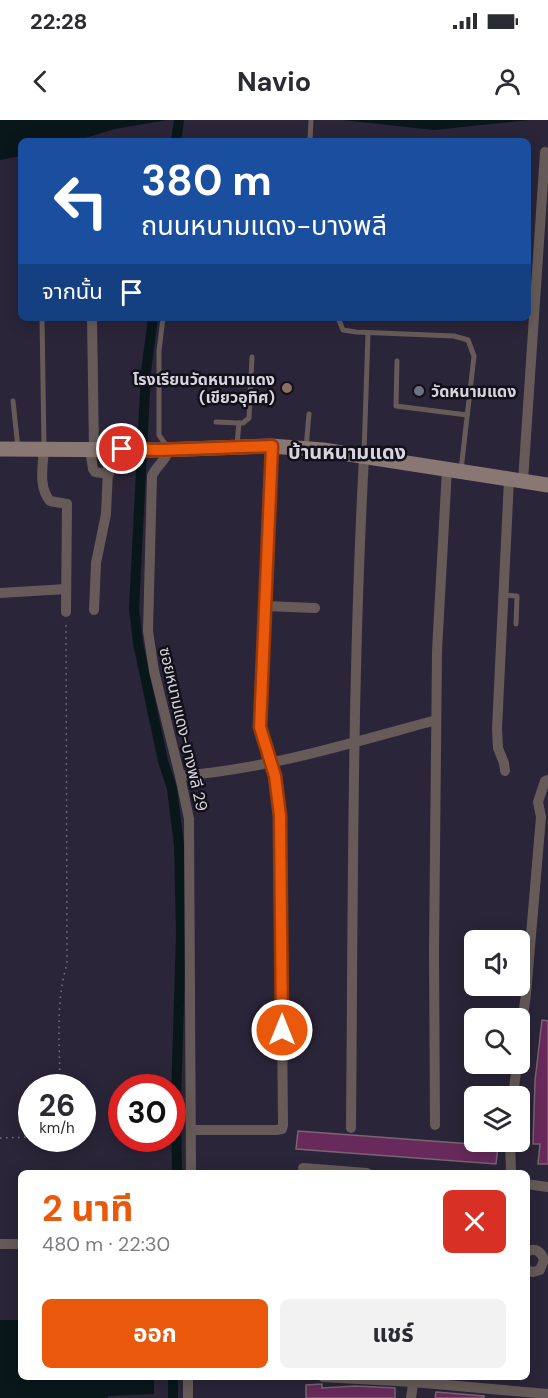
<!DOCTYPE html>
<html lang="th">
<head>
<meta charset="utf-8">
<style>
	body { margin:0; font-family:"DM Sans","Noto Sans Thai",sans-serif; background:#f2f2f3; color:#2b2b33; height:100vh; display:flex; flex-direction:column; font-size:22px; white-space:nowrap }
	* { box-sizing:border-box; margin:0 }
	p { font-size:20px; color:#7c7c81 }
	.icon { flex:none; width:33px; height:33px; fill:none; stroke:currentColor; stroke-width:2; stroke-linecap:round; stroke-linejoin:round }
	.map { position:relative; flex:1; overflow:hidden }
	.details { position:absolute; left:18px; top:1050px; width:512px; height:210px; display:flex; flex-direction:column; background:#fff; border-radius:9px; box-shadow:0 3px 15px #0003 }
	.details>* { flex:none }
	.guide { position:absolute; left:18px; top:18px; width:513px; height:183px; border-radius:9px; box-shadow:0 3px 15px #0003; background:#1a4fa0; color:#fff; overflow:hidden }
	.fabs { position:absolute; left:464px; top:810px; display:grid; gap:12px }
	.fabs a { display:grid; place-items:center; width:66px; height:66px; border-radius:9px; background:#fff; box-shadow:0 3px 15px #0003; font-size:30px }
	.speed { position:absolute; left:18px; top:954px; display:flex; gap:12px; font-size:30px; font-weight:700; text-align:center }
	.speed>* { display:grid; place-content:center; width:78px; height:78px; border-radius:50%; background:#fff; box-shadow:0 3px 15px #0003; line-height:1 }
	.speed small { font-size:15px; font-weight:400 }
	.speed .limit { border:9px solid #d22; background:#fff; color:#111 }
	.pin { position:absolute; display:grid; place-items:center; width:51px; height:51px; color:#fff; margin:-26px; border:3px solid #fff; border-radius:50%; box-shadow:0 2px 6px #0007 }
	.me { position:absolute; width:66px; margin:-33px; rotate:0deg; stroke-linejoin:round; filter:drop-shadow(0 0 4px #0008) }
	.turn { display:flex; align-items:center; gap:21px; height:126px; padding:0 24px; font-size:27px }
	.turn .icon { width:78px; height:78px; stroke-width:2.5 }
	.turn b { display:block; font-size:42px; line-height:51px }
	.then { display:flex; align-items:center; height:57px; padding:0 24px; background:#0003; gap:12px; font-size:22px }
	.round { display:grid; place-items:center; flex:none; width:63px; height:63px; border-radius:9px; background:#f2f2f3 }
	.overview { display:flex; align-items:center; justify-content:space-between; height:102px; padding:0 24px }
	h1 { font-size:36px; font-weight:700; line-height:45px; color:#ea580c }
	.cta { display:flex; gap:12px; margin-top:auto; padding:12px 24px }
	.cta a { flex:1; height:69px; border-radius:9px; background:#ea580c; color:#fff; font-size:24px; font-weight:700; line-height:69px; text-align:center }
	.cta a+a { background:#f2f2f3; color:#2b2b33 }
	.status { display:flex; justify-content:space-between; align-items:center; height:42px; padding:0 30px; background:#fff; direction:ltr }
	.status svg { height:16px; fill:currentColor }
	header { display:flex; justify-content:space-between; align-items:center; height:78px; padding:0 24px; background:#fff; font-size:27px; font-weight:700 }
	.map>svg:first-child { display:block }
</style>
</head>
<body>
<div class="status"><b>22:28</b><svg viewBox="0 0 49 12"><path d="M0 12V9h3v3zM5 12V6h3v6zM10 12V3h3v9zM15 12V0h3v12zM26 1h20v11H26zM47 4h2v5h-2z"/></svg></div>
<header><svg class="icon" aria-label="back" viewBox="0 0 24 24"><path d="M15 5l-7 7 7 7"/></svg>Navio<svg class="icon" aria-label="person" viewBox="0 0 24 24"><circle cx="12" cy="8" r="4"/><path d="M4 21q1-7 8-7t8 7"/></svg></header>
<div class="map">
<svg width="548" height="1278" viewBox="0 0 548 1278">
	<rect width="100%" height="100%" fill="#2a2538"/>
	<!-- water -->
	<g fill="#09171b">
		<polygon points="0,0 167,0 115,9 75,21 21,21 21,36 0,40"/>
		<polygon points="343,0 530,0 434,10"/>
		<polygon points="0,1200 21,1200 21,1257 154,1257 154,1274 108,1276 108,1278 0,1278"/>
	</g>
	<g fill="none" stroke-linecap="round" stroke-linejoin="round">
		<!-- canal -->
		<g stroke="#09171b" stroke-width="10">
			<polyline points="176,21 179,0"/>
			<polyline points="153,198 146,252 134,489 138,523 163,641 172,669 179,725 181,814 176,980 177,1053"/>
			<polyline points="173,1278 173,1257"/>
		</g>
	</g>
	<!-- building -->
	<g fill="#672a5a" stroke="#786472" stroke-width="1.5">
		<polygon points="542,900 548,901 548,1044 538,1044 540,1024 533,1024 535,961"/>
		<polygon points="298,1011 498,1026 496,1044 296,1029"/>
		<polygon points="322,1264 322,1268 355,1266 395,1268 395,1278 306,1278 306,1265"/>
		<polygon points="436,1272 484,1276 484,1278 435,1278"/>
	</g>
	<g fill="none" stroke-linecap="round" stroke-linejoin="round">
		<!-- path -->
		<g stroke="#7a7686" stroke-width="1.5" stroke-dasharray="1.5 4.5" stroke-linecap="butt">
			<path d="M 60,968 C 60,927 55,883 67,844 L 66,502"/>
			<polyline points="0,1018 32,1017"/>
		</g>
		<!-- service -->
		<g stroke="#665b58" stroke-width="5">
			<polyline points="310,21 311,0"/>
			<polyline points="42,198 44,327"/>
			<polyline points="163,198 159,231 159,315 168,328"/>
			<polyline points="338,198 343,210 356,212 454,216 468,220 474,236 461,350"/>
			<polyline points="397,241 396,286 467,295"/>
			<polyline points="13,281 18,328"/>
			<polyline points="216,302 239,303"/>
			<polyline points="237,324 239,303 243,303 249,298 252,237"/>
			<polyline points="306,328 309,294"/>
			<polyline points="364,334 368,213"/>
			<polyline points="503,475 517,476 516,504"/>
		</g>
		<!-- minor -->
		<g stroke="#665b58" stroke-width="10">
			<polyline points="92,198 94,329"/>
			<path d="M 44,328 C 43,345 38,367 50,381 L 67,384 L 66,492"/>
			<polyline points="90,329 93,349 95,352 109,354"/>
			<path d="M 169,329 C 166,341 157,345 152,356 L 148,511 L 154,551 L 180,656 L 189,699 L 191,1053"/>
			<polyline points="523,361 545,32"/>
			<polyline points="0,473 66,469"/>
			<polyline points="265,486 315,488"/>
			<polyline points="94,490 96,443 106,394 109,328"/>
			<polyline points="505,651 504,643 498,628 497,609 509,359"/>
			<path d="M 180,656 C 268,649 351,623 436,600"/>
			<polyline points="519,925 526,874 541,697 538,682 545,661 548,660"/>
			<polyline points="513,976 517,944"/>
			<polyline points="435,1005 434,833 437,531 447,349"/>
			<path d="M 351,1008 C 353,784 352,560 364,337"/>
			<polyline points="192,1010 276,1010 282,1009 283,1005 280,696 275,656 260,607 271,326"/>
			<polyline points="510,1022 511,1053"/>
			<polyline points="303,1048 367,1053"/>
			<polyline points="526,1064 548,1067"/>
			<polyline points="0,1124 21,1124"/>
			<path d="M 526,1132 C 535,1127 541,1131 544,1140 L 540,1150 L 533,1152 L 526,1150"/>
			<polyline points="323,1257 413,1262 548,1274"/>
			<polyline points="188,1278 188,1257"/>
			<polyline points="411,1278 414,1257"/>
		</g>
		<!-- secondary -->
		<polyline stroke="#897773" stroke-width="15" points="0,329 160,330 271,326 323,330 548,365"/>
	</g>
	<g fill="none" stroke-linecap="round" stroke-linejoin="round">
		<!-- route casing -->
		<g stroke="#983908" stroke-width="15">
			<polyline id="route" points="122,329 160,330 272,326 260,607 275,656 280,696 282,910"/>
		</g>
		<!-- route -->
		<use href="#route" stroke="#ea580c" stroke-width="10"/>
	</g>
	<!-- markers -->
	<circle fill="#8d6e63" stroke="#121018" stroke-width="2" cx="287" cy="268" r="6"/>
	<circle fill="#6b7280" stroke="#121018" stroke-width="2" cx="419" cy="271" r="6"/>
	<g text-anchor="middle" stroke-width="5" stroke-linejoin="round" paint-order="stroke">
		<!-- poi labels -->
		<g font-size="16" font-weight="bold" fill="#d7d4e0" stroke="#121018" text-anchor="end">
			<text x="275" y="265">โรงเรียนวัดหนามแดง<tspan x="275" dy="18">(เขียวอุทิศ)</tspan></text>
			<text x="431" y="277" text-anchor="start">วัดหนามแดง</text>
		</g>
		<!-- street labels -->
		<g font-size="16" fill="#d7d4e0" stroke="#121018">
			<text transform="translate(184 609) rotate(77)" y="6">ซอยหนามแดง-บางพลี 29</text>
		</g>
		<!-- quarter labels -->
		<g font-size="20" font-weight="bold" fill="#d7d4e0" stroke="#121018">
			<text x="347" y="339">บ้านหนามแดง</text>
		</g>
	</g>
</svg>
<div class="fabs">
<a><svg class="icon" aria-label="sound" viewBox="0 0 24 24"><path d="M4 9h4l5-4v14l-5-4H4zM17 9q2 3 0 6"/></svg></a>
<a><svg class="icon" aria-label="search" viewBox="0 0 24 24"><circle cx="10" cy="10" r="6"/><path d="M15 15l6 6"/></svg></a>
<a><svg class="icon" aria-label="layers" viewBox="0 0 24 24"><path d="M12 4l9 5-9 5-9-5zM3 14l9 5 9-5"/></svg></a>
</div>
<div class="speed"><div>26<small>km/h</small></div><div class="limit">30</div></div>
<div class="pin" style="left:122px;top:329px;background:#d93025"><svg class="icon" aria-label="arrive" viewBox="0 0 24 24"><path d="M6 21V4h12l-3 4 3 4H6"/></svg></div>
<svg class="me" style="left:282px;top:910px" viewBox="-20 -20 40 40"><circle r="17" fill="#ea580c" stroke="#fff" stroke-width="3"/><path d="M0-11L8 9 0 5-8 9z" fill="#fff"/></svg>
<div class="guide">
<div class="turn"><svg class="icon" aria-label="left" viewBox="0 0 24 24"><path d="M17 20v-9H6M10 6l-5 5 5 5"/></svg><div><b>380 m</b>ถนนหนามแดง-บางพลี</div></div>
<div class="then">จากนั้น<svg class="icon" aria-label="arrive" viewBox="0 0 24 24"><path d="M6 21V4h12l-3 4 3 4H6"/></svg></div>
</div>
<section class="details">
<div class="overview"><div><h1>2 นาที</h1><p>480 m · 22:30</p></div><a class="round" style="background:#d93025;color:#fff"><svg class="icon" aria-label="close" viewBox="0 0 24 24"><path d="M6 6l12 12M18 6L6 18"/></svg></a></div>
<div class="cta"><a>ออก</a><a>แชร์</a></div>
</section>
</div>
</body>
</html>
